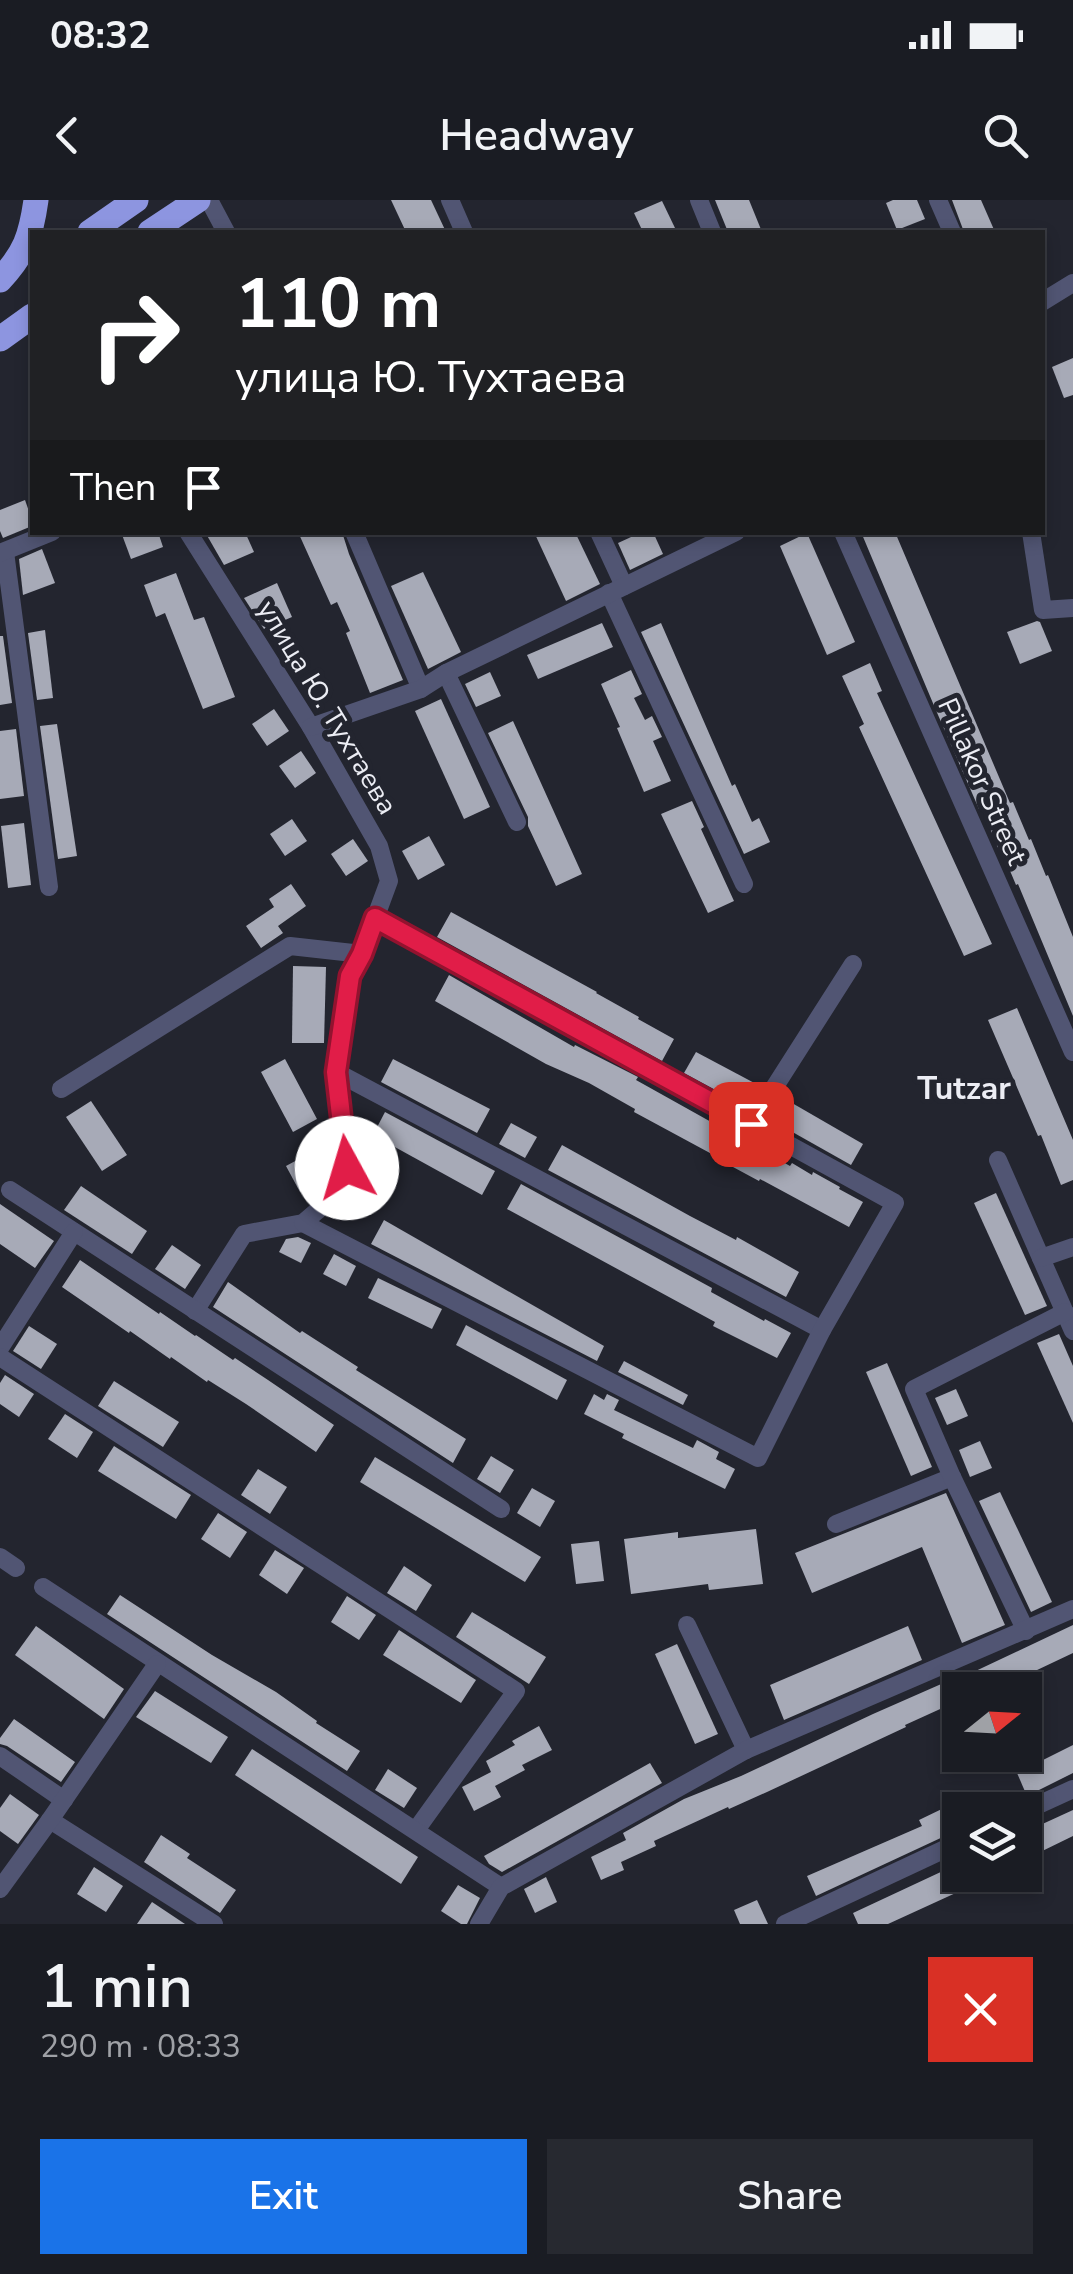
<!DOCTYPE html>
<html lang="en">
<head>
<meta charset="utf-8">
<style>
	body { margin:0; font-family:"Nunito Sans",sans-serif; background:#272930; color:#f1f3f6; height:100vh; display:flex; flex-direction:column; font-size:38px; white-space:nowrap }
	* { box-sizing:border-box; margin:0 }
	p { font-size:32px; color:#9fa1a6 }
	.icon { flex:none; width:55px; height:55px; fill:none; stroke:currentColor; stroke-width:2; stroke-linecap:round; stroke-linejoin:round }
	.map { position:relative; height:1724px; overflow:hidden }
	.side { display:flex; flex-direction:column; background:#1a1c23; flex:1 }
	.side>* { flex:none }
	.top-card { position:absolute; left:30px; top:30px; width:1015px; height:305px; border-radius:0px; box-shadow:0 5px 15px #0003,0 0 0 2px #383a41; background:#202124; color:#fff; overflow:hidden }
	.needle { width:65px; rotate:72deg }
	.tools { position:absolute; left:942px; top:1472px; display:grid; gap:20px }
	.tools a { display:grid; place-items:center; width:100px; height:100px; border-radius:0px; background:#1a1c23; box-shadow:0 5px 15px #0003,0 0 0 2px #383a41; font-size:50px }
	.pin { position:absolute; display:grid; place-items:center; width:85px; height:85px; color:#fff; margin:-42px; border-radius:20px; box-shadow:0 5px 15px #0006 }
	.me { position:absolute; width:110px; margin:-55px; rotate:354deg; stroke-linejoin:round; filter:drop-shadow(0 0 8px #0008) }
	.turn { display:flex; align-items:center; gap:35px; height:210px; padding:0 40px; font-size:45px }
	.turn .icon { width:130px; height:130px; stroke-width:2.5 }
	.turn b { display:block; font-size:70px; line-height:85px }
	.then { display:flex; align-items:center; height:95px; padding:0 40px; background:#0003; gap:20px; font-size:38px }
	.round { display:grid; place-items:center; flex:none; width:105px; height:105px; border-radius:0px; background:#272930 }
	.headline { display:flex; align-items:center; justify-content:space-between; height:170px; padding:0 40px }
	h1 { font-size:60px; font-weight:600; line-height:75px }
	.primary-button { display:flex; gap:20px; margin-top:auto; padding:20px 40px }
	.primary-button a { flex:1; height:115px; border-radius:0px; background:#1a73e8; color:#fff; font-size:40px; font-weight:600; line-height:115px; text-align:center }
	.primary-button a+a { background:#272930; color:#f1f3f6 }
	.status { display:flex; justify-content:space-between; align-items:center; height:70px; padding:0 50px; background:#1a1c23; direction:ltr }
	.status svg { height:28px; fill:currentColor }
	header { display:flex; justify-content:space-between; align-items:center; height:130px; padding:0 40px; background:#1a1c23; font-size:45px; font-weight:600 }
	.map>svg:first-child { display:block }
</style>
</head>
<body>
<div class="status"><b>08:32</b><svg viewBox="0 0 49 12"><path d="M0 12V9h3v3zM5 12V6h3v6zM10 12V3h3v9zM15 12V0h3v12zM26 1h20v11H26zM47 4h2v5h-2z"/></svg></div>
<header><svg class="icon" aria-label="back" viewBox="0 0 24 24"><path d="M15 5l-7 7 7 7"/></svg>Headway<svg class="icon" aria-label="search" viewBox="0 0 24 24"><circle cx="10" cy="10" r="6"/><path d="M15 15l6 6"/></svg></header>
<div class="map">
<svg width="1073" height="1724" viewBox="0 0 1073 1724">
	<rect width="100%" height="100%" fill="#23252f"/>
	<!-- building -->
	<g fill="#a7aab7">
		<polygon points="391,0 431,0 446,32 406,32"/>
		<polygon points="715,0 749,0 762,32 728,32"/>
		<polygon points="893,0 917,0 925,19 897,30 886,3"/>
		<polygon points="952,0 981,0 995,32 964,32"/>
		<polygon points="662,1 675,28 666,32 643,32 634,13"/>
		<polygon points="1073,158 1073,195 1064,198 1052,167"/>
		<polygon points="25,300 32,320 32,326 3,338 0,331 0,310"/>
		<polygon points="121,332 158,332 163,347 131,359"/>
		<polygon points="205,332 245,332 254,352 224,365"/>
		<polygon points="298,332 342,332 349,354 403,480 370,493 346,433 350,431 337,402 331,405"/>
		<polygon points="534,332 575,332 600,384 566,401"/>
		<polygon points="642,332 653,332 663,354 630,370 618,343"/>
		<polygon points="861,332 895,332 1010,603 1013,602 1029,640 1031,639 1046,676 1048,675 1073,737 1073,816 1018,684 1016,685 1000,647 998,648 982,608 979,609 935,508"/>
		<polygon points="807,333 855,442 827,455 780,346"/>
		<polygon points="42,349 55,383 23,395 19,359"/>
		<polygon points="423,372 461,452 428,469 391,386"/>
		<polygon points="176,373 194,420 204,417 235,497 203,509 165,413 156,417 144,385"/>
		<polygon points="277,383 292,417 264,429 244,398"/>
		<polygon points="1037,421 1040,422 1052,451 1020,464 1007,432"/>
		<polygon points="602,423 613,447 538,479 527,455"/>
		<polygon points="661,423 732,586 735,584 752,622 759,618 770,642 744,654 641,432"/>
		<polygon points="45,430 53,498 37,500 28,433"/>
		<polygon points="0,436 3,436 12,503 0,505"/>
		<polygon points="870,463 882,491 877,493 992,744 964,756 859,527 864,524 842,476"/>
		<polygon points="631,470 642,494 634,498 645,520 652,516 662,537 653,541 671,581 644,592 617,528 620,527 601,484"/>
		<polygon points="490,472 501,496 476,507 465,484"/>
		<polygon points="441,499 490,607 464,619 415,511"/>
		<polygon points="274,509 289,531 267,546 252,524"/>
		<polygon points="513,521 582,674 556,686 528,626 528,617 488,533"/>
		<polygon points="57,524 77,656 58,659 40,526"/>
		<polygon points="16,529 24,596 0,599 0,531"/>
		<polygon points="301,551 316,573 295,588 279,566"/>
		<polygon points="692,601 704,627 701,629 734,701 708,713 661,614"/>
		<polygon points="292,619 307,641 285,656 270,634"/>
		<polygon points="24,623 31,685 8,688 1,626"/>
		<polygon points="429,636 445,665 418,680 402,651"/>
		<polygon points="353,639 368,661 346,676 331,654"/>
		<polygon points="291,684 306,706 278,726 283,733 261,748 246,726 274,707 269,699"/>
		<polygon points="451,712 597,792 596,793 639,817 638,819 674,839 662,861 437,737"/>
		<polygon points="293,766 326,767 324,843 292,843"/>
		<polygon points="449,775 574,847 575,845 638,877 636,880 790,966 792,963 812,975 813,972 840,987 839,989 863,1002 849,1027 760,979 759,981 733,967 734,966 634,912 635,909 589,883 546,864 435,801"/>
		<polygon points="1017,808 1073,940 1073,980 1061,985 1041,935 1038,936 988,820"/>
		<polygon points="696,852 760,886 747,907 684,873"/>
		<polygon points="285,859 317,919 293,932 261,872"/>
		<polygon points="393,859 490,909 477,933 381,882"/>
		<polygon points="91,901 127,955 102,971 66,917"/>
		<polygon points="792,903 863,944 851,965 780,925"/>
		<polygon points="385,912 495,971 482,995 373,935"/>
		<polygon points="511,923 537,937 525,958 499,944"/>
		<polygon points="562,945 690,1016 736,1040 737,1037 799,1072 786,1097 548,970"/>
		<polygon points="310,953 324,978 300,992 286,966"/>
		<polygon points="521,984 712,1088 711,1092 764,1121 765,1119 791,1133 777,1158 713,1126 715,1122 507,1009"/>
		<polygon points="81,986 147,1031 132,1054 64,1010"/>
		<polygon points="996,993 1047,1106 1025,1115 974,1003"/>
		<polygon points="0,1004 54,1041 35,1068 0,1044"/>
		<polygon points="384,1020 604,1146 597,1161 371,1044"/>
		<polygon points="298,1037 311,1043 301,1063 279,1052 286,1039"/>
		<polygon points="172,1045 201,1065 185,1089 155,1069"/>
		<polygon points="334,1054 356,1066 346,1086 323,1074"/>
		<polygon points="80,1060 159,1114 160,1112 195,1136 196,1135 233,1160 235,1158 268,1180 334,1225 316,1252 246,1204 208,1180 207,1182 171,1157 170,1159 130,1131 129,1133 62,1087"/>
		<polygon points="378,1078 442,1109 432,1129 368,1098"/>
		<polygon points="228,1082 300,1133 302,1131 358,1167 356,1170 466,1239 453,1263 213,1107"/>
		<polygon points="466,1125 567,1180 557,1200 456,1145"/>
		<polygon points="29,1126 57,1144 41,1169 13,1151"/>
		<polygon points="1059,1134 1073,1166 1073,1223 1037,1143"/>
		<polygon points="624,1161 688,1195 683,1205 618,1172"/>
		<polygon points="887,1163 932,1267 911,1276 866,1172"/>
		<polygon points="5,1175 34,1194 19,1217 0,1204 0,1183"/>
		<polygon points="114,1181 179,1222 163,1247 98,1206"/>
		<polygon points="956,1189 968,1216 947,1225 935,1198"/>
		<polygon points="594,1194 604,1200 607,1194 619,1200 614,1210 693,1248 697,1240 719,1252 716,1259 735,1269 725,1289 622,1238 624,1234 584,1214"/>
		<polygon points="65,1214 93,1232 77,1258 48,1239"/>
		<polygon points="980,1241 992,1268 970,1277 959,1250"/>
		<polygon points="114,1246 191,1295 176,1319 98,1271"/>
		<polygon points="491,1256 514,1270 500,1293 477,1279"/>
		<polygon points="375,1257 541,1357 525,1382 360,1282"/>
		<polygon points="258,1269 287,1287 270,1314 241,1295"/>
		<polygon points="532,1288 555,1301 540,1327 517,1313"/>
		<polygon points="1000,1292 1052,1402 1031,1412 979,1301"/>
		<polygon points="946,1293 1005,1425 962,1443 922,1347 812,1393 795,1353"/>
		<polygon points="218,1313 247,1332 230,1358 201,1339"/>
		<polygon points="756,1329 763,1384 709,1390 708,1384 631,1394 624,1339 678,1332 678,1338"/>
		<polygon points="599,1341 604,1381 576,1384 571,1344"/>
		<polygon points="275,1350 304,1368 287,1394 259,1375"/>
		<polygon points="404,1366 432,1385 416,1411 387,1393"/>
		<polygon points="120,1395 212,1455 276,1492 317,1521 316,1523 360,1551 347,1571 107,1414"/>
		<polygon points="347,1396 376,1415 359,1440 331,1422"/>
		<polygon points="472,1412 546,1457 529,1484 456,1437"/>
		<polygon points="1073,1425 1073,1453 995,1490 960,1490 960,1500 905,1525 906,1527 767,1592 729,1609 728,1607 654,1641 656,1646 621,1662 624,1670 601,1680 591,1657 626,1640 623,1633 684,1599 741,1576 873,1514 964,1474 965,1476"/>
		<polygon points="36,1426 124,1489 104,1519 15,1455"/>
		<polygon points="908,1426 922,1460 784,1520 770,1485"/>
		<polygon points="399,1430 476,1480 461,1503 383,1455"/>
		<polygon points="677,1444 718,1534 695,1544 655,1454"/>
		<polygon points="155,1491 228,1537 211,1563 136,1517"/>
		<polygon points="14,1519 75,1562 61,1582 7,1546 0,1544 0,1538"/>
		<polygon points="539,1526 552,1550 522,1565 525,1570 495,1586 501,1597 474,1611 462,1587 491,1572 486,1561 515,1545 512,1541"/>
		<polygon points="1073,1545 1073,1573 1027,1596 1017,1573"/>
		<polygon points="252,1549 418,1657 401,1684 235,1575"/>
		<polygon points="650,1563 662,1583 502,1672 489,1664 484,1656"/>
		<polygon points="388,1569 417,1588 404,1608 375,1590"/>
		<polygon points="975,1593 982,1610 960,1610 960,1629 816,1696 807,1676 922,1626 919,1620"/>
		<polygon points="10,1594 39,1615 18,1644 0,1631 0,1608"/>
		<polygon points="1073,1610 1073,1636 1030,1657 1025,1646 1025,1632"/>
		<polygon points="161,1635 190,1654 187,1658 236,1690 220,1713 144,1662"/>
		<polygon points="960,1663 960,1675 995,1675 888,1724 858,1724 853,1713"/>
		<polygon points="94,1667 123,1686 106,1712 77,1694"/>
		<polygon points="546,1677 557,1702 535,1713 524,1689"/>
		<polygon points="458,1685 480,1698 467,1724 461,1724 441,1711"/>
		<polygon points="757,1700 768,1724 740,1724 734,1710"/>
		<polygon points="152,1702 185,1724 137,1724"/>
	</g>
	<g fill="none" stroke-linecap="round" stroke-linejoin="round">
		<!-- minor -->
		<g stroke="#515573" stroke-width="18">
			<polyline points="209,0 226,32"/>
			<polyline points="450,0 464,32"/>
			<polyline points="699,0 712,32"/>
			<polyline points="938,0 952,32"/>
			<polyline points="1042,102 1073,83"/>
			<polyline points="188,332 311,527 379,646 389,681 362,754 349,776 336,872 347,968 317,1011 303,1023 244,1034 195,1111"/>
			<polyline points="354,332 421,489"/>
			<polyline points="599,332 624,386"/>
			<polyline points="843,332 1073,852"/>
			<polyline points="1031,332 1043,410 1073,408"/>
			<polyline points="5,352 49,687"/>
			<polyline points="0,353 52,332"/>
			<polyline points="609,393 744,684"/>
			<polyline points="446,473 517,622"/>
			<polyline points="311,527 421,489 446,473 736,332"/>
			<polyline points="336,872 822,1130"/>
			<polyline points="61,889 290,746 362,754"/>
			<polyline points="751,924 853,764"/>
			<polyline points="998,960 1073,1131"/>
			<polyline points="10,990 501,1309"/>
			<polyline points="303,1023 758,1258 822,1130 895,1003 375,718"/>
			<polyline points="1041,1058 1073,1047"/>
			<polyline points="0,1148 74,1032"/>
			<polyline points="0,1157 516,1491 416,1630"/>
			<polyline points="836,1324 952,1277"/>
			<polyline points="0,1357 16,1368"/>
			<polyline points="43,1387 501,1687"/>
			<polyline points="687,1425 746,1550"/>
			<polyline points="1026,1431 952,1277 914,1189 1065,1112"/>
			<polyline points="0,1556 64,1600"/>
			<polyline points="1025,1611 1073,1589"/>
			<polyline points="50,1620 214,1724"/>
			<polyline points="0,1689 50,1620 157,1464"/>
			<polyline points="479,1724 501,1687 746,1550 1073,1409"/>
			<polyline points="785,1724 960,1642"/>
		</g>
		<!-- highway -->
		<g stroke="#8d95e0" stroke-width="25">
			<polyline points="90,32 136,0"/>
			<polyline points="150,32 198,0"/>
			<path d="M 0,80 C 25,53 31,36 36,0"/>
			<polyline points="0,139 32,116"/>
		</g>
	</g>
	<g fill="none" stroke-linecap="round" stroke-linejoin="round">
		<!-- route casing -->
		<g stroke="#92132f" stroke-width="25">
			<polyline id="route" points="347,968 336,872 350,776 362,754 375,718 751,924"/>
		</g>
		<!-- route -->
		<use href="#route" stroke="#e11d48" stroke-width="18"/>
	</g>
	<g text-anchor="middle" stroke-width="10" stroke-linejoin="round" paint-order="stroke">
		<!-- street labels -->
		<g font-size="28" fill="#ecedf4" stroke="#23252f">
			<text transform="translate(328 507) rotate(59)" y="10">улица Ю. Тухтаева</text>
			<text transform="translate(983 581) rotate(66)" y="10">Pillakor Street</text>
		</g>
		<!-- quarter labels -->
		<g font-size="32" font-weight="bold" fill="#ecedf4" stroke="#23252f">
			<text x="964" y="899">Tutzar</text>
		</g>
	</g>
</svg>
<div class="tools">
<a><svg class="needle" viewBox="-14 -14 28 28"><path d="M0-13l5 13h-10z" fill="#e53935"/><path d="M0 13l5-13h-10z" fill="#9fa1a6"/></svg></a>
<a><svg class="icon" aria-label="layers" viewBox="0 0 24 24"><path d="M12 4l9 5-9 5-9-5zM3 14l9 5 9-5"/></svg></a>
</div>
<div class="pin" style="left:751px;top:924px;background:#d93025"><svg class="icon" aria-label="arrive" viewBox="0 0 24 24"><path d="M6 21V4h12l-3 4 3 4H6"/></svg></div>
<svg class="me" style="left:347px;top:968px" viewBox="-20 -20 40 40"><circle r="19" fill="#fff"/><path d="M0-13L10 11 0 6-10 11z" fill="#e11d48"/></svg>
<div class="top-card">
<div class="turn"><svg class="icon" aria-label="right" viewBox="0 0 24 24"><path d="M7 20v-9h11M14 6l5 5-5 5"/></svg><div><b>110 m</b>улица Ю. Тухтаева</div></div>
<div class="then">Then<svg class="icon" aria-label="arrive" viewBox="0 0 24 24"><path d="M6 21V4h12l-3 4 3 4H6"/></svg></div>
</div>
</div>
<section class="side">
<div class="headline"><div><h1>1 min</h1><p>290 m · 08:33</p></div><a class="round" style="background:#d93025;color:#fff"><svg class="icon" aria-label="close" viewBox="0 0 24 24"><path d="M6 6l12 12M18 6L6 18"/></svg></a></div>
<div class="primary-button"><a>Exit</a><a>Share</a></div>
</section>
</body>
</html>
